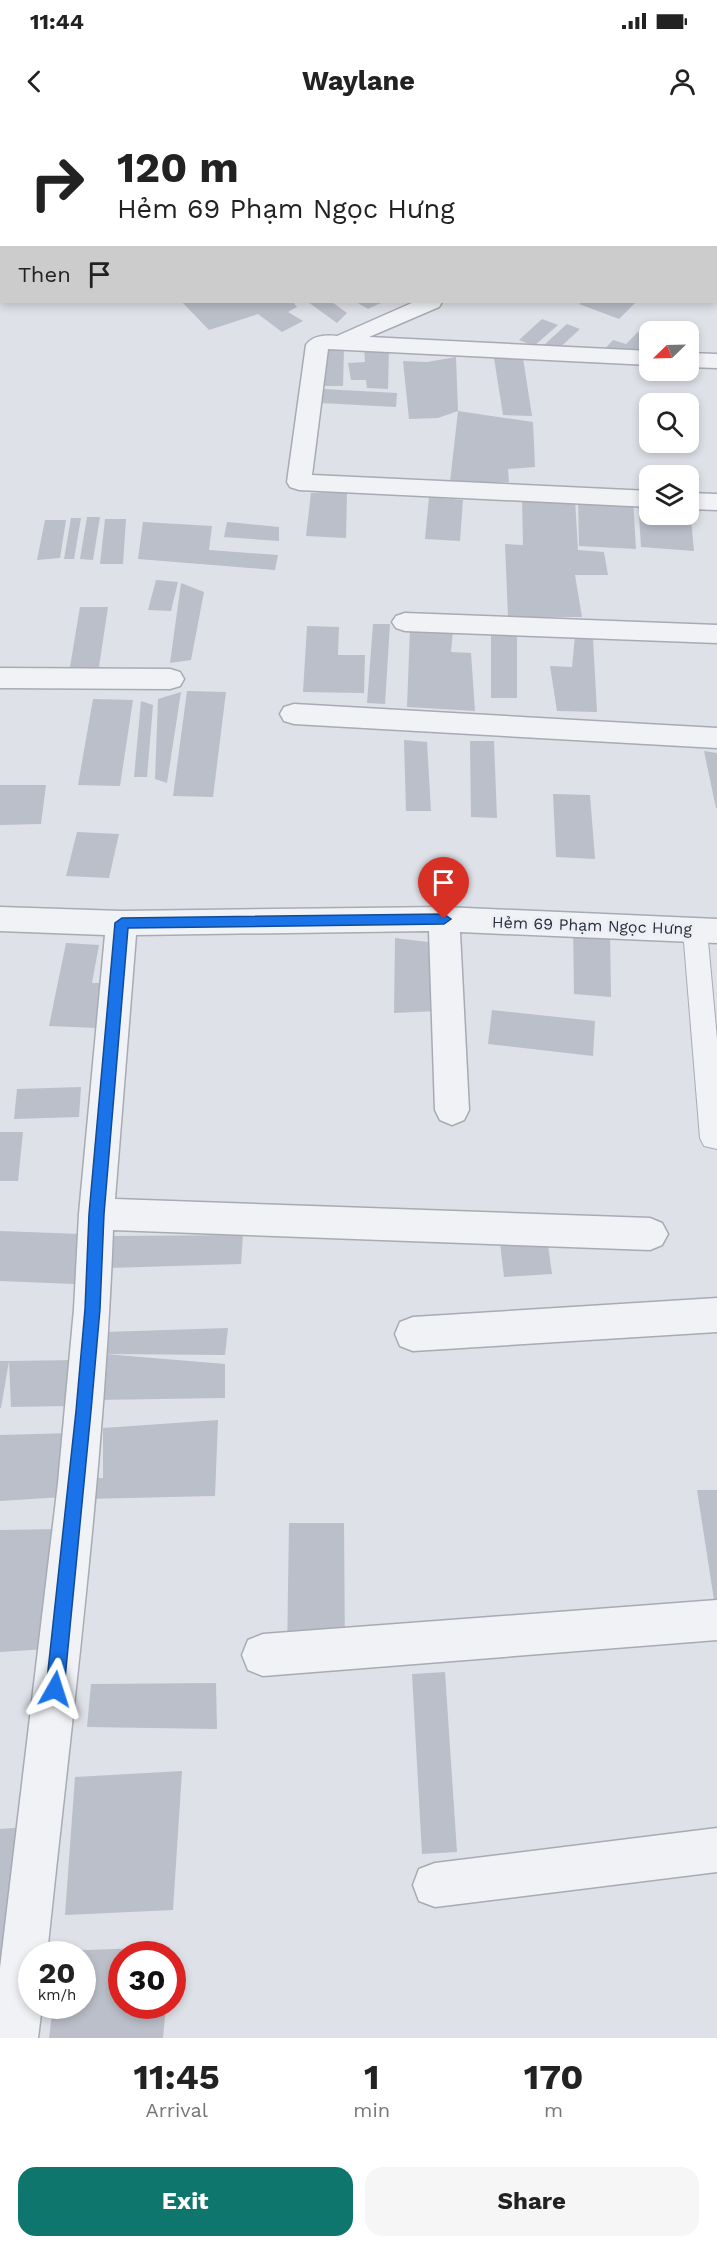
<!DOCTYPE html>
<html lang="en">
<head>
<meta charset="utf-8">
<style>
	body { margin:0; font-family:"Work Sans",sans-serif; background:#f6f6f6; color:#222; height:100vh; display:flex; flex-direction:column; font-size:22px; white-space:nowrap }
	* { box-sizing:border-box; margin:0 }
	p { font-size:20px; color:#767676 }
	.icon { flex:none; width:33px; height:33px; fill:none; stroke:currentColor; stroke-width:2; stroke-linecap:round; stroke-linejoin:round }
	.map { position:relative; height:1918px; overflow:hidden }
	.sheet { display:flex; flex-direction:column; background:#fff; flex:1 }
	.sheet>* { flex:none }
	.guide { position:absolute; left:0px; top:0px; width:717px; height:183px; box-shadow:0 3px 9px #0003; background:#fff; color:#222; overflow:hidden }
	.needle { width:39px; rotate:247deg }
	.buttons { position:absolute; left:639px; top:201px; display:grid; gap:12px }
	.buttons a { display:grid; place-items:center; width:60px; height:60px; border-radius:12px; background:#fff; box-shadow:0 3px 9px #0003; font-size:30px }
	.speed { position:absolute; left:18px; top:1821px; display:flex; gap:12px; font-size:30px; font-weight:700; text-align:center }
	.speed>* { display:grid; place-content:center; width:78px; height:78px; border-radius:50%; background:#fff; box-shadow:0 3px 9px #0003; line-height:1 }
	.speed small { font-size:15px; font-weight:400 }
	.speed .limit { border:9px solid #d22; background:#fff; color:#111 }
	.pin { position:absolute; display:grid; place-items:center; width:51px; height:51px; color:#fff; margin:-62px -26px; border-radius:50% 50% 50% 0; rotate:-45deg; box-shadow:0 0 6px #0007 }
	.pin .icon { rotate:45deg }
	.me { position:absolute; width:66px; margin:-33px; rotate:6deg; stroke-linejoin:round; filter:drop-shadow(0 0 4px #0008) }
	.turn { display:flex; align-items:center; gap:21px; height:126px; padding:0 18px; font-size:27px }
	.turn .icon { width:78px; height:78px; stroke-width:2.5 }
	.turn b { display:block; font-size:42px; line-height:51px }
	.then { display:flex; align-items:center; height:57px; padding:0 18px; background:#0003; gap:12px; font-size:22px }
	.eta { display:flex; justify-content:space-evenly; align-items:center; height:102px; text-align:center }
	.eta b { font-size:36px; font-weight:700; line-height:42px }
	.button { display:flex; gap:12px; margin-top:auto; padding:12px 18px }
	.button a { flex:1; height:69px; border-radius:18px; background:#0f766e; color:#fff; font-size:24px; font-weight:700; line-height:69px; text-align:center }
	.button a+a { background:#f6f6f6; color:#222 }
	.status { display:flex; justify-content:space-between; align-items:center; height:42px; padding:0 30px; background:#fff; direction:ltr }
	.status svg { height:16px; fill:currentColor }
	header { display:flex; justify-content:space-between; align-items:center; height:78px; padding:0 18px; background:#fff; font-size:27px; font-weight:700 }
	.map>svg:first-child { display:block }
</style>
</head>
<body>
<div class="status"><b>11:44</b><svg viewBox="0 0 49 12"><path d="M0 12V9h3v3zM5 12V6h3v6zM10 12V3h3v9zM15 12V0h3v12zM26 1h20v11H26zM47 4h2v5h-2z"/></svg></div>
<header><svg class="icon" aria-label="back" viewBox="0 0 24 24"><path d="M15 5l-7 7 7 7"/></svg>Waylane<svg class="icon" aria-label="person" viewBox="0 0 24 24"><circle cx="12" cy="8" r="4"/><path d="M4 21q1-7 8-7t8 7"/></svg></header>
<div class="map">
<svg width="717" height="1918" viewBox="0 0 717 1918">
	<rect width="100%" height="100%" fill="#dee1e7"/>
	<!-- building -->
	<g fill="#bbbfc9">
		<polygon points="182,182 293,182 297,187 288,192 303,201 282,212 258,194 209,210"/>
		<polygon points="308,182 332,182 347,193 337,203"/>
		<polygon points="356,182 383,182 368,189"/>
		<polygon points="582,182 636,182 619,199 579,184"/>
		<polygon points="542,199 558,205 534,226 519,220"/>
		<polygon points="567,204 580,209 556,231 544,225"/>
		<polygon points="643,207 656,211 650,212 650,235 601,233 613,220 626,224"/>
		<polygon points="364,227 389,228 388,269 367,268 366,260 351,260 348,243 365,242"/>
		<polygon points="325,228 344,228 343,266 323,266"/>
		<polygon points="456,237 458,291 438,298 409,299 403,241 427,242"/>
		<polygon points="494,238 523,238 532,296 503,295"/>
		<polygon points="323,269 397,273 396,287 321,283"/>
		<polygon points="458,291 533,302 535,347 508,349 509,362 450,362"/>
		<polygon points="347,372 346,418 306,416 311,373"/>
		<polygon points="578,376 633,379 636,429 579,426"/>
		<polygon points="429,377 463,380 460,421 425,419"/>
		<polygon points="522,377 575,379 578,430 604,432 608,455 575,455 582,497 508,497 505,424 523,425"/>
		<polygon points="638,379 650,380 650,394 688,394 690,388 694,431 641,427"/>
		<polygon points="87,397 100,397 93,440 80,439"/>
		<polygon points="71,398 81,398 74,439 64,439"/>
		<polygon points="105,399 126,399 123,444 100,444"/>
		<polygon points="45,400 66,400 60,438 37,440"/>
		<polygon points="143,402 212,406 209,430 278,435 275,450 138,439"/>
		<polygon points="227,402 279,407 279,421 224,417"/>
		<polygon points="156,460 178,462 171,491 148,490"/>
		<polygon points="181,463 204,472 191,540 170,543"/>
		<polygon points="80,487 108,487 97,560 68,559"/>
		<polygon points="373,504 390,504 385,584 367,583"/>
		<polygon points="307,506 339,507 338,535 365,535 364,573 303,572"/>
		<polygon points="410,508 453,510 451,532 471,533 475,591 407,587"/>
		<polygon points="491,508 517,510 517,578 491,578"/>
		<polygon points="575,516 593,519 597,592 557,591 550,546 572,547"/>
		<polygon points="187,571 226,572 213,677 173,676"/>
		<polygon points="181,572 167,663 155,659 158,579"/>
		<polygon points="93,579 133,580 120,666 78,665"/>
		<polygon points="141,581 153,585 147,657 134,657"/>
		<polygon points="404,620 427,622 431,691 406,691"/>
		<polygon points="470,621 494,621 497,698 471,697"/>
		<polygon points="704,631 717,633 717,688 716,688"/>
		<polygon points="0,665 46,665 41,704 0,705"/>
		<polygon points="553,674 590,675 595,739 556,737"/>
		<polygon points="77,712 119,714 109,758 66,756"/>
		<polygon points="573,806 610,809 611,877 574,874"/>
		<polygon points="395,818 436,823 437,891 394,893"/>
		<polygon points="66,823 99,825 92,863 106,863 98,908 49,906"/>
		<polygon points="492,890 595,901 593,936 488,924"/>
		<polygon points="81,967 79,997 14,999 17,969"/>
		<polygon points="0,1012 23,1012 18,1061 0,1061"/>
		<polygon points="544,1096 552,1154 504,1157 497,1098"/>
		<polygon points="0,1111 81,1114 74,1164 0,1161"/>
		<polygon points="243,1115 241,1144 108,1148 111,1116"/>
		<polygon points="228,1208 225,1235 105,1234 225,1244 225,1278 94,1280 105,1212"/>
		<polygon points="75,1240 70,1286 11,1287 9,1241"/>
		<polygon points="0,1241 9,1241 1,1288 0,1288"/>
		<polygon points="218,1300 215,1376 84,1379 91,1358 103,1358 103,1308"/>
		<polygon points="73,1313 63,1377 0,1381 0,1315"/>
		<polygon points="697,1370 717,1370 717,1493 716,1493"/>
		<polygon points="289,1403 344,1403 345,1533 287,1534"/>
		<polygon points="59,1409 47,1529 0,1532 0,1410"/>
		<polygon points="445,1552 457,1732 422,1734 412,1554"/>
		<polygon points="216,1563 217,1609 87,1607 91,1564"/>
		<polygon points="182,1651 173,1790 65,1795 75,1657"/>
		<polygon points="27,1707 0,1862 0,1709"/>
		<polygon points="170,1827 169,1834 122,1834 122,1886 166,1886 163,1918 49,1918 53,1886 82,1886 82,1834 59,1834 60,1831"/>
	</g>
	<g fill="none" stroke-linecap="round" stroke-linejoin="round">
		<!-- service casing -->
		<g stroke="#a7abb4" stroke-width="2">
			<g id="service">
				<polygon points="28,0 50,0 27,2"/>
				<rect x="0" y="3" width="2" height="8"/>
				<polygon points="695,800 703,803 707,810 717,919 717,1029 704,1026 700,1018 683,810 687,803"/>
			</g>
		</g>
		<!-- minor casing -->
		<g stroke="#a7abb4" stroke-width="3">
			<g id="minor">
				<polygon points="192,0 213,0 191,2"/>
				<polygon points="284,0 306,0 307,2 285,2"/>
				<rect x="0" y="126" width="2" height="12"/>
				<rect x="716" y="148" width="1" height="13"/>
				<path d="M 414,182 L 442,182 L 439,187 L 369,217 L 650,231 L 650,245 L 328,229 L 312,355 L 650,371 L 650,387 L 299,370 L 290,367 L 287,362 L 306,225 C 313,215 326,215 337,216 Z"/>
				<polygon points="688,233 717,234 717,248 688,247"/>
				<polygon points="688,373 717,374 717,390 688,389"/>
				<polygon points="405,493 717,505 717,523 405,511 396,508 392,502 396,496"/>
				<polygon points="0,548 170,549 180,552 184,559 180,566 170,569 0,568"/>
				<polygon points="294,584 717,608 717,628 294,604 284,601 280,594 284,587"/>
				<path d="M 0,787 L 122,791 L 444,787 L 717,799 L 717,823 L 460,812 L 469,990 L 464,1000 L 452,1005 L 440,1000 L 435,990 L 429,811 L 136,815 L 115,1079 L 650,1098 L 662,1103 L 668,1114 L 662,1125 L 650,1130 L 113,1110 C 104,1353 72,1594 47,1834 L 32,1834 L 32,1886 L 42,1886 L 38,1918 L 0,1918 L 0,1848 L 58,1363 L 74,1189 L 79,1094 L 105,815 L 0,811 Z"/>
				<polygon points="717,1178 717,1212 413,1231 400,1226 395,1214 400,1202 413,1197"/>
				<polygon points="717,1480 717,1520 263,1556 248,1550 242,1535 248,1520 263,1514"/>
				<polygon points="717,1708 717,1752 435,1787 419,1781 413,1765 419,1749 435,1743"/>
			</g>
		</g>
		<!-- service -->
		<use href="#service" fill="#f0f2f5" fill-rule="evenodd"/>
		<!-- minor -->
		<use href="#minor" fill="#f0f2f5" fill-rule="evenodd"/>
	</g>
	<!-- route -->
	<polygon fill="#1a73e8" stroke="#114b97" stroke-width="1.5" points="444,794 451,799 444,804 128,808 104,1094 100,1189 91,1291 64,1569 61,1575 55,1577 49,1575 46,1569 76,1291 85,1189 89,1094 115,803 122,798"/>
	<g text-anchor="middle" stroke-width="6" stroke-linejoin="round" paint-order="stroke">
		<!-- street labels -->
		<g font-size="16" fill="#282e3d" stroke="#edeff4">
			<text transform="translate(592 805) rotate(2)" y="6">Hẻm 69 Phạm Ngọc Hưng</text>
		</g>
	</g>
</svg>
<div class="buttons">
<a><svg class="needle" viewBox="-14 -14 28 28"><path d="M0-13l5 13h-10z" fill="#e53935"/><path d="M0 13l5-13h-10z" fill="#767676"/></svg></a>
<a><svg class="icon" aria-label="search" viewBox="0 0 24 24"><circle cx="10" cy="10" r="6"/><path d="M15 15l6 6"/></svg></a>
<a><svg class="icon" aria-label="layers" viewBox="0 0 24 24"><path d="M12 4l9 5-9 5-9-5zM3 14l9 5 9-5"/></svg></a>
</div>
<div class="speed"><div>20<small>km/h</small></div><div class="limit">30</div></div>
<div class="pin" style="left:444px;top:799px;background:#d93025"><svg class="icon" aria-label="arrive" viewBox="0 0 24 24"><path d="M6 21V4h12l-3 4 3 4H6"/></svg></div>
<svg class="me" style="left:55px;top:1569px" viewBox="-20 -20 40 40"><path d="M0-17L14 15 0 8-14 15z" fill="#1a73e8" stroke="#fff" stroke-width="4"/></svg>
<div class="guide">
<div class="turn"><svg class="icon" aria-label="right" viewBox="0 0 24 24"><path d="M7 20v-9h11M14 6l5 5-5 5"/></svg><div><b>120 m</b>Hẻm 69 Phạm Ngọc Hưng</div></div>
<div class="then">Then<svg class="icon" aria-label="arrive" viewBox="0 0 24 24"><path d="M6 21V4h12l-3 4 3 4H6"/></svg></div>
</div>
</div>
<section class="sheet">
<div class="eta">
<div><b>11:45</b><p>Arrival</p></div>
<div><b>1</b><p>min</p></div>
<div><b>170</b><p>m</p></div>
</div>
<div class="button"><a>Exit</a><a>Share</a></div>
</section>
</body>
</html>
